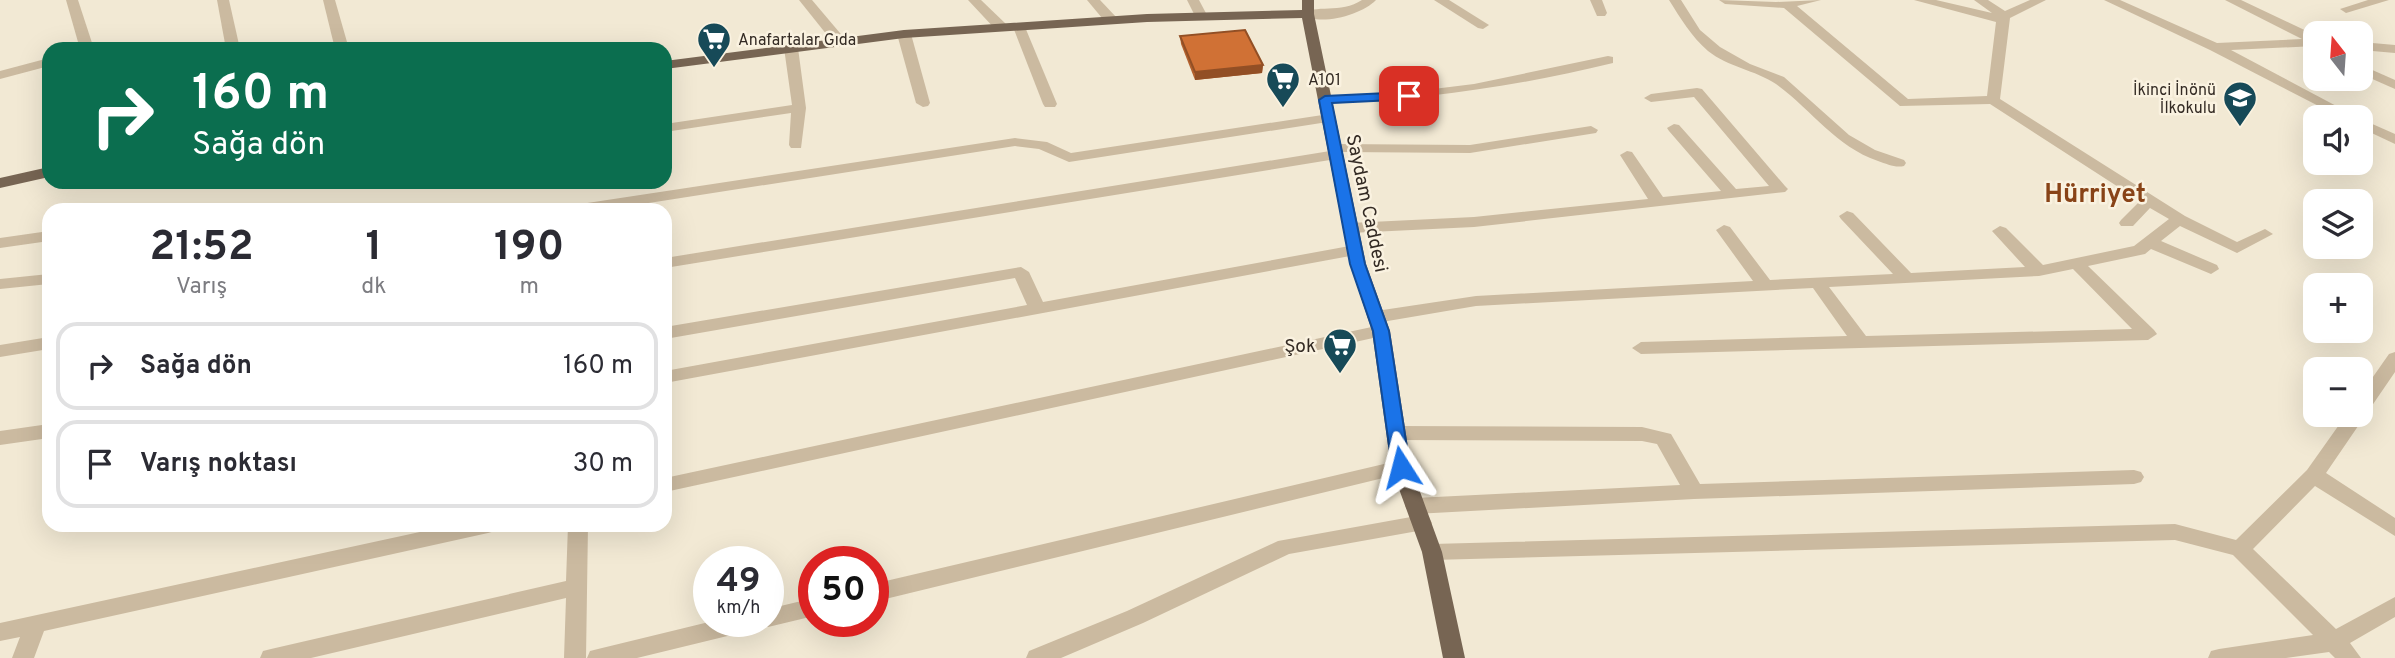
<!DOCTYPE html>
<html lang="tr">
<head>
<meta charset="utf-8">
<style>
	body { margin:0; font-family:Overpass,sans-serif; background:#f7f7f7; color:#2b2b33; height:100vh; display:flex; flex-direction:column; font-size:26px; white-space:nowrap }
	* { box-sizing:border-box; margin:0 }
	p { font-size:23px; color:#7c7c81 }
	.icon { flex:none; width:38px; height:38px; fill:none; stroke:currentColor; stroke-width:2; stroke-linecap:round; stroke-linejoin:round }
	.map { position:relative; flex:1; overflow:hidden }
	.drawer { position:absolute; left:42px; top:203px; width:630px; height:329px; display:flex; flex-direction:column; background:#fff; border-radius:21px; box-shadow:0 7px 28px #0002 }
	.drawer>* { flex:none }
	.banner { position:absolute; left:42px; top:42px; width:630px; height:147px; border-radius:21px; box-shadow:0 7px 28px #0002; background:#0b6e4f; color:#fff; overflow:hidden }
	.needle { width:46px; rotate:343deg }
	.fabs { position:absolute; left:2303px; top:21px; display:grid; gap:14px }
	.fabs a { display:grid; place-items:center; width:70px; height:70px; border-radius:14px; background:#fff; box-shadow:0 7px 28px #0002; font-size:35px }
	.speed { position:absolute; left:693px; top:546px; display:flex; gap:14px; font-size:35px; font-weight:700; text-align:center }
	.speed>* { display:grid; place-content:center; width:91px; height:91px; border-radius:50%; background:#fff; box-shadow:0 7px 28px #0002; line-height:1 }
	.speed small { font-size:18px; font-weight:400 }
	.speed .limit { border:10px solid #d22; background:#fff; color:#111 }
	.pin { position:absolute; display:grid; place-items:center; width:60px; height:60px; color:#fff; margin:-30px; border-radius:14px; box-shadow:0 4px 10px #0006 }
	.me { position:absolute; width:77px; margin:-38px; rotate:351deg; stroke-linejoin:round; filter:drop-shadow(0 0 5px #0008) }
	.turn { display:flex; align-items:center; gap:24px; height:147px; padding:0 35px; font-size:32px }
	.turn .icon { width:91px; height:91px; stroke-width:2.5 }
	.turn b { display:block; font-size:49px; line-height:60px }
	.eta { display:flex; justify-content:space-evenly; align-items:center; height:119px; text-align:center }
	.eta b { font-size:42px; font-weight:700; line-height:49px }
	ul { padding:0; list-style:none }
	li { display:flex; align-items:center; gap:21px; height:88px; margin:0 14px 10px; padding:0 21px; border:4px solid #e1e1e2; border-radius:21px }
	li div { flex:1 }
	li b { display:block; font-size:26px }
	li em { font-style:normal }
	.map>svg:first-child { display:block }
</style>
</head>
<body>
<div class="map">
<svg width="2395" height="658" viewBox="0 0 2395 658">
	<rect width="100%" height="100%" fill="#f2e9d4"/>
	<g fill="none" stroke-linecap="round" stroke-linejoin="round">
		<!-- minor -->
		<g fill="#cbbaa0" fill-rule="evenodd">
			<polygon points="66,0 78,0 94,49 80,49"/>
			<polygon points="217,0 229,0 240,49 226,49"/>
			<polygon points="323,0 335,0 349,49 335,49"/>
			<polygon points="799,0 812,0 845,39 845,45 835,45"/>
			<polygon points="968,0 981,0 1007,25 1007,31 997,31"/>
			<polygon points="1087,0 1100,0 1117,18 1117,24 1107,24"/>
			<polygon points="1187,0 1199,0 1208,17 1207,20 1197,20"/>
			<path d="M 1362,0 L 1376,0 C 1362,15 1318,27 1302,14 C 1314,4 1341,14 1362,0 Z"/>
			<polygon points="1434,0 1449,0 1489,25 1483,29 1478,28"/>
			<polygon points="1590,0 1602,0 1607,13 1605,16 1597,16"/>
			<path d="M 1669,0 L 1681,0 L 1700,30 L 1720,47 L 1750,64 L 1784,77 L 1849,135 L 1875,150 L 1904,160 L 1906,163 L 1904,166 C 1895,168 1887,164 1878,161 C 1835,146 1812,110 1776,84 C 1755,70 1728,67 1708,51 C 1691,36 1681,19 1669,0 Z"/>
			<path d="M 1719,0 L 1776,2 L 1821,0 L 1797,6 L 1908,99 L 1987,96 L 1996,22 L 1914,0 L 1936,0 L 1992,13 L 1974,0 L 1988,0 L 2005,11 L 2030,0 L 2046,0 L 2010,18 L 2000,99 L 2185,216 L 2237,242 L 2265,229 L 2273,234 L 2237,253 L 2180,226 L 2161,241 L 2217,265 L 2219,269 L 2211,274 L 2151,249 L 2145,254 L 2088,266 L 2154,330 L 2157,334 L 2148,340 L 1641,354 L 1632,348 L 1641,342 L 1847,336 L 1813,288 L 1476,306 L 1376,323 L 1370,321 L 1367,317 L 1370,313 L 1376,311 L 1476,296 L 1753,281 L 1716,230 L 1724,225 L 1730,227 L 1770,280 L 1893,274 L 1841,219 L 1839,216 L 1847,211 L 1853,213 L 1911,273 L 2025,267 L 1992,231 L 2000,226 L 2006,228 L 2043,265 L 2134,246 L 2169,219 L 2150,208 L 2133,226 L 2121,226 L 2119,223 L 2121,220 L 2140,201 L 1990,104 L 1900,106 L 1784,8 L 1725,4 ZM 2073,269 L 2132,329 L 1866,336 L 1829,287 L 2039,276 Z"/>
			<polygon points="2104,0 2120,0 2217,43 2302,39 2225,0 2241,0 2315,35 2315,46 2231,50 2357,117 2340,117 2210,50"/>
			<polygon points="2368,0 2389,0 2346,13 2340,9"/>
			<polygon points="1019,23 1025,27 1057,104 1055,107 1045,107 1043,104 1013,27"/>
			<polygon points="904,30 911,34 930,103 928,106 923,107 916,103 897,34"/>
			<polygon points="2361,42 2395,45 2395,53 2361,50"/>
			<polygon points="791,44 798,48 806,108 801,148 791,148 789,145 791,113 665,132 665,124 792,105 784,48"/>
			<path d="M 1608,56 L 1613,57 L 1613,63 C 1515,87 1425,99 1325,104 L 1318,100 L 1325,96 L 1409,92 L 1474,84 Z"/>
			<polygon points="49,58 49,66 0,79 0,71"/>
			<polygon points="2361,65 2395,80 2395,89 2361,74"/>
			<polygon points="1697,88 1702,89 1785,186 1788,189 1785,192 1474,227 1350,233 1342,228 1350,223 1474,217 1648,199 1620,155 1627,151 1632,152 1663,197 1721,191 1669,131 1667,128 1674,124 1679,125 1736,189 1769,186 1694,97 1651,102 1644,98 1651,94"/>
			<polygon points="1329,114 1336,118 1334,121 1069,162 1039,149 1015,146 604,210 566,210 574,205 1015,138 1047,142 1071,153"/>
			<polygon points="2361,119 2395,134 2395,144 2361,128"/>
			<polygon points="1591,126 1598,130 1596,133 1470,153 1342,152 1341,158 1336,159 665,268 665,258 1330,151 1327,148 1334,144 1470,145"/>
			<polygon points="49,231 49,241 0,248 0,238"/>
			<polygon points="1355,245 1361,246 1363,250 1361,254 665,383 665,371 1027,305 1015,278 665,339 665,327 1021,267 1029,272 1043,302"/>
			<polygon points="49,274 49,284 0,289 0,279"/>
			<polygon points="1381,325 1390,331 1387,335 665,492 665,478"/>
			<polygon points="49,337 49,349 0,357 0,345"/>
			<polygon points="2395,352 2395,372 2326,473 2395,518 2395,536 2315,486 2253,549 2336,629 2395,597 2395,617 2350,643 2361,658 2335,658 2329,652 2286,658 2208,658 2211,651 2219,649 2313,635 2233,555 2175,540 1432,560 1425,558 1422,552 1425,546 1432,544 2175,524 2236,540 2307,470 2346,415 2361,415 2361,394 2389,354"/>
			<polygon points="49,424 49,438 0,445 0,431"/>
			<polygon points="1396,426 1642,427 1671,434 1700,484 2134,470 2141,472 2144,477 2141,482 2134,484 1694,499 1415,514 1408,511 1405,506 1408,501 1415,498 1680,485 1657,444 1642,441 1396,440 1389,438 1386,433 1389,428"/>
			<polygon points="1401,460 1408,462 1411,467 1408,472 873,602 873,584"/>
			<polygon points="1422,515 1429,517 1432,523 1429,529 1289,554 1143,623 1061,658 1026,658 1029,651 1127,611 1278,541"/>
			<polygon points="452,525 498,525 495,531 488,533 44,631 34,658 12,658 20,637 0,641 0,623"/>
			<polygon points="568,525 588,525 586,658 564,658 566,598 311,658 260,658 263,651 271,649 566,581"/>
			<polygon points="814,598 814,616 768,627 761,625 752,630 637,658 587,658 590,651 598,649 713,621 768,621 768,609"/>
		</g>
		<!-- major -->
		<g fill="#776553" fill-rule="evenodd">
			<polygon points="1302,0 1314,0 1314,14 1366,264 1390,331 1411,467 1442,552 1465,658 1443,658 1422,552 1391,467 1372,331 1350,264 1302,18 1147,22 904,38 665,69 665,61 904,30 1147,14 1302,10"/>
			<polygon points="49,167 49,177 0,188 0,178"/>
		</g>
	</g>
	<!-- wall -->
	<polygon fill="#b3612e" points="1180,36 1263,65 1262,73 1195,80 1181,44"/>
	<!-- shaded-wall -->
	<polygon fill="#924f25" points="1263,65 1262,73 1195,80 1195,72"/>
	<!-- building -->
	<polygon fill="#d07135" stroke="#924f25" stroke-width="2" points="1245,30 1263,65 1195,72 1180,36"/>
	<!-- route -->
	<polygon fill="#1a73e8" stroke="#114b97" stroke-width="2" points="1409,92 1414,93 1414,99 1332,103 1365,264 1389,331 1410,467 1407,472 1395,472 1392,467 1373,331 1350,264 1319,100 1325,96"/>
	<!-- icons -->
	<defs>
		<g id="supermarket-pin" transform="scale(1.75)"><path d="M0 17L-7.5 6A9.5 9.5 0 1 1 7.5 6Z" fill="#174a58" stroke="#faf2e0"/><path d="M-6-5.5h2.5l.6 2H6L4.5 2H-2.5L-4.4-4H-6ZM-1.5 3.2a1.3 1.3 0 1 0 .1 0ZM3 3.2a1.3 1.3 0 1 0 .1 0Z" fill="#fff"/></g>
		<g id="school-pin" transform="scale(1.75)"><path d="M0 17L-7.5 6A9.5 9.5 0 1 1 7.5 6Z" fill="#174a58" stroke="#faf2e0"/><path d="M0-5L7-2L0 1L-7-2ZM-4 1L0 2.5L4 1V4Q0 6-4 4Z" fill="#fff"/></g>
	</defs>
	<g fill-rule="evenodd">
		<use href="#supermarket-pin" x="714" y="39"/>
		<use href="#supermarket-pin" x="1283" y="79"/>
		<use href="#school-pin" x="2240" y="98"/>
		<use href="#supermarket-pin" x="1340" y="345"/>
	</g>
	<g text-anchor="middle" stroke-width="5" stroke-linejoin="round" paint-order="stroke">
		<!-- far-poi labels -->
		<g font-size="16" fill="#342b24" stroke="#faf2e0" text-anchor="start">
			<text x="738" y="45">Anafartalar Gıda</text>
			<text x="1308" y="85">A101</text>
			<text x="2216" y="95" text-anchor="end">İkinci İnönü<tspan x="2216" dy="18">İlkokulu</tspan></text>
		</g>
		<!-- street labels -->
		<g font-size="19" fill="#342b24" stroke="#faf2e0">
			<text transform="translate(1368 203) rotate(78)" y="7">Saydam Caddesi</text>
		</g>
		<!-- poi labels -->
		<g font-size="19" fill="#342b24" stroke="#faf2e0" text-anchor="end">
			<text x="1316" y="352">Şok</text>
		</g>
		<!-- district labels -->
		<g font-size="26" font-weight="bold" fill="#884317" stroke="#faf2e0">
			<text x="2095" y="202">Hürriyet</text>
		</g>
	</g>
</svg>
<div class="fabs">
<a><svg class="needle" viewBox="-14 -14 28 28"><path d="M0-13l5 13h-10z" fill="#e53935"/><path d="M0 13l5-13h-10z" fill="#7c7c81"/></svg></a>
<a><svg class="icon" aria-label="sound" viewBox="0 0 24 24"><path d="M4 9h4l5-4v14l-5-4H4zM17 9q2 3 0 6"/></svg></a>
<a><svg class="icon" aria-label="layers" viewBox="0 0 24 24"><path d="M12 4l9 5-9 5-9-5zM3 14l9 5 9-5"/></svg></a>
<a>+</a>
<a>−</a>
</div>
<div class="speed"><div>49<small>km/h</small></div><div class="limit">50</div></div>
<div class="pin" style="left:1409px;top:96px;background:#d93025"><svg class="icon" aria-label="arrive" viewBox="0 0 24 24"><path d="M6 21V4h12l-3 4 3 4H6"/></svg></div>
<svg class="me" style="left:1401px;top:467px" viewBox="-20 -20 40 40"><path d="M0-17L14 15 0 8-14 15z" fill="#1a73e8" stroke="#fff" stroke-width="4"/></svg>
<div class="banner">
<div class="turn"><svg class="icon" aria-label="right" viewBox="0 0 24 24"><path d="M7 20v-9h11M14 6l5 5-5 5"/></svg><div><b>160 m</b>Sağa dön</div></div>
</div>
<section class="drawer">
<div class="eta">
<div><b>21:52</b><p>Varış</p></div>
<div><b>1</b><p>dk</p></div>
<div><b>190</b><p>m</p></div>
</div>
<ul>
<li><svg class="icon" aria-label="right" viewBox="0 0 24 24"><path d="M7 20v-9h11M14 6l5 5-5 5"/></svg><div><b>Sağa dön</b></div><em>160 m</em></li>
<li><svg class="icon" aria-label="arrive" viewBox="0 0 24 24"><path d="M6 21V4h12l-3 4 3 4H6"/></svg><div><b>Varış noktası</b></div><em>30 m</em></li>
</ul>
</section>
</div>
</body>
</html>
